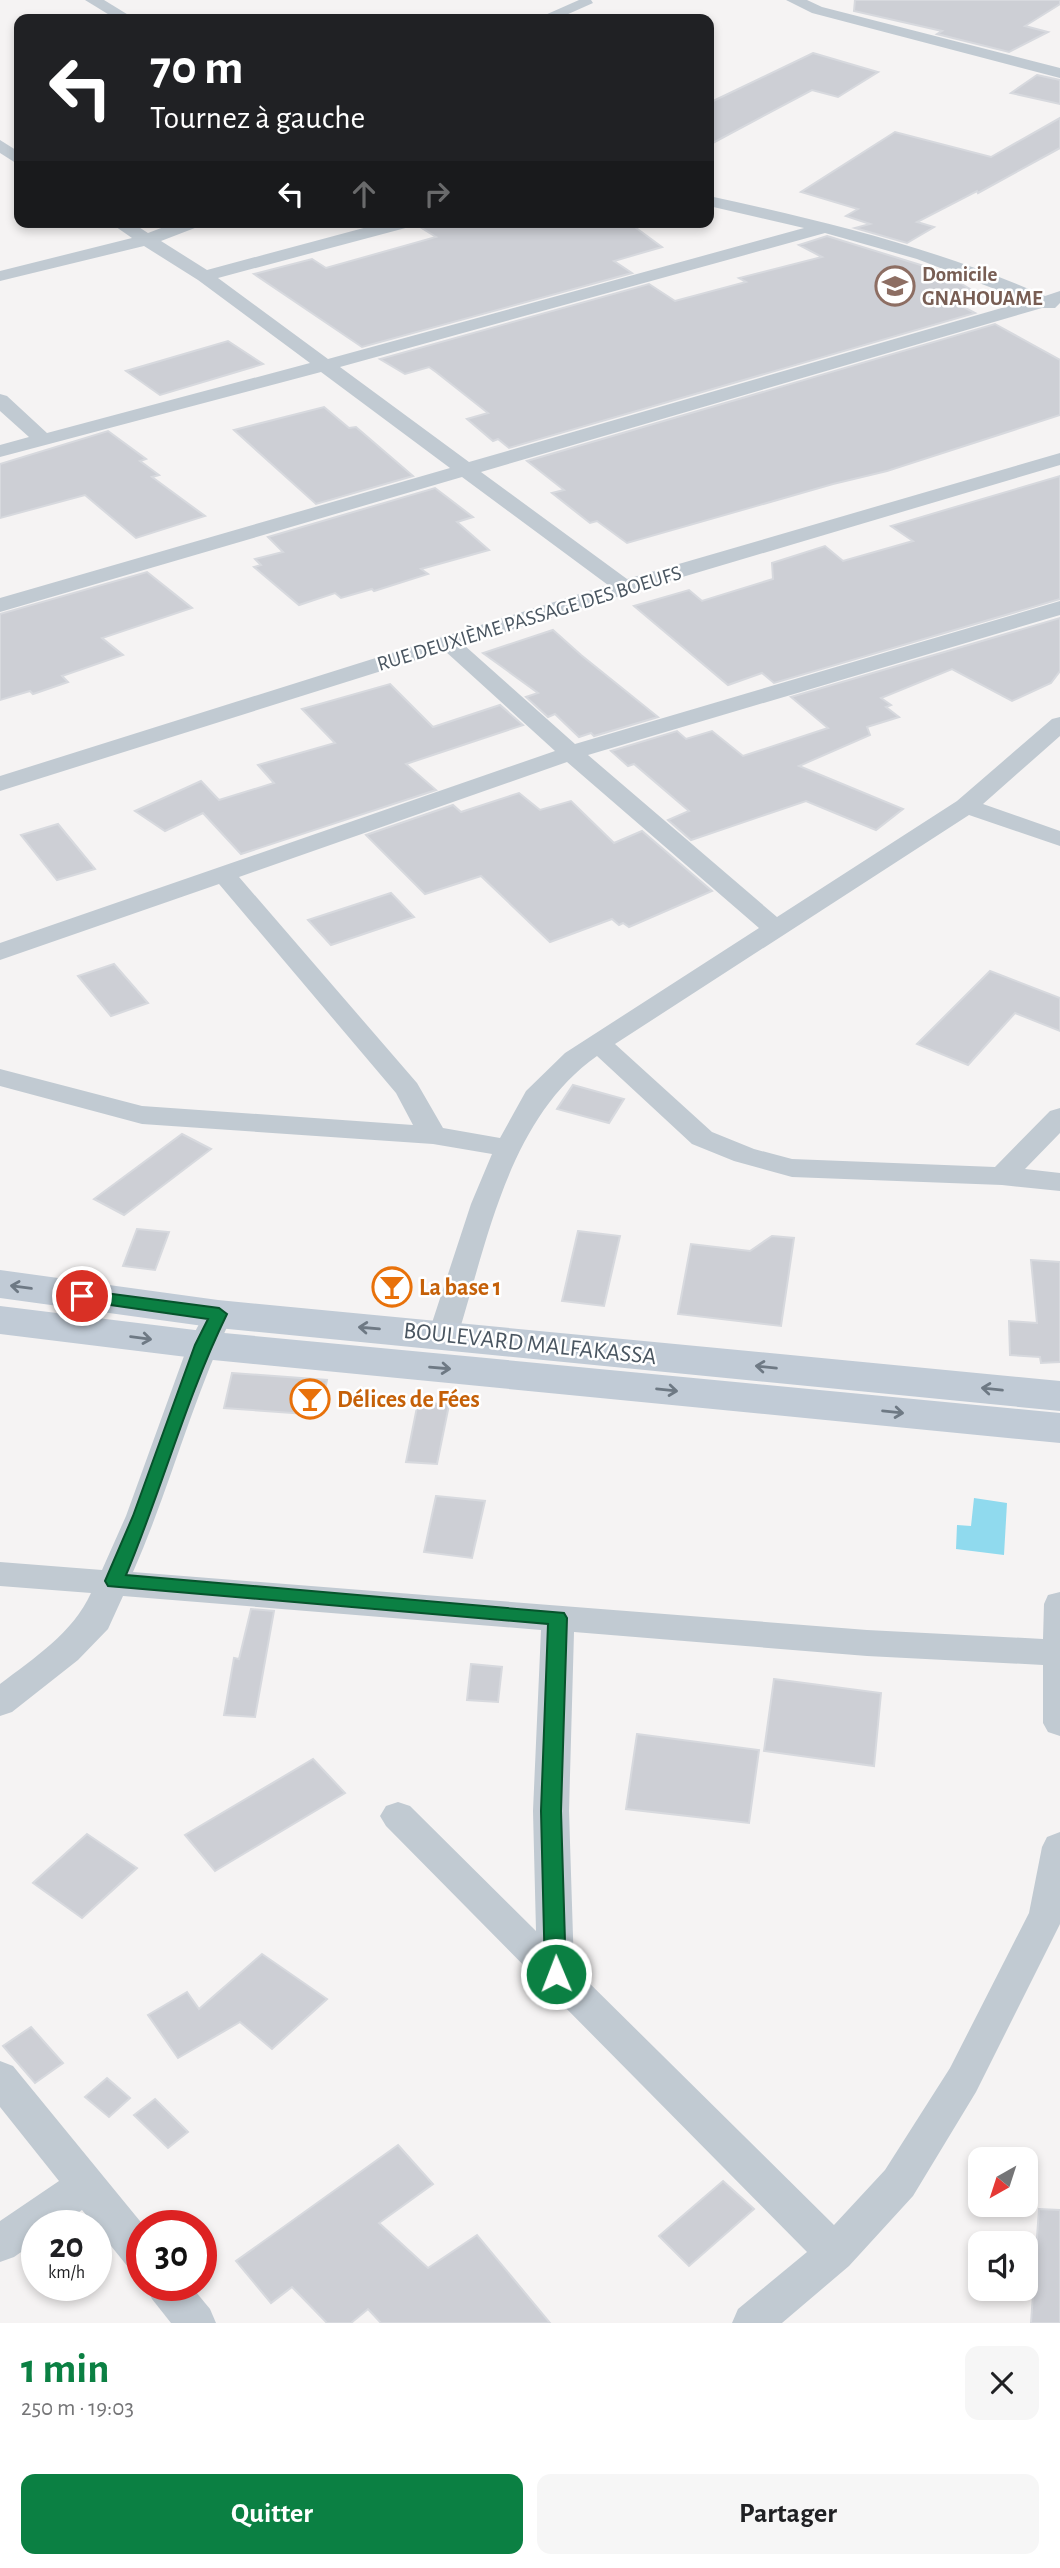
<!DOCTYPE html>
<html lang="fr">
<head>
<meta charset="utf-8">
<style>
	body { margin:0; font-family:"Alegreya Sans",sans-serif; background:#f6f6f6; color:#202124; height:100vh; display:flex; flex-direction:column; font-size:26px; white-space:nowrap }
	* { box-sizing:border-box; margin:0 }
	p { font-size:23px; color:#757577 }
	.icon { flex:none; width:38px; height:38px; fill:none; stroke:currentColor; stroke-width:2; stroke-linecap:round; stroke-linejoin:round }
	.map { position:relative; height:2323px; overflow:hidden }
	.sheet { display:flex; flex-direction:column; background:#fff; flex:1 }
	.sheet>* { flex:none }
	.banner { position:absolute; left:14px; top:14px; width:700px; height:214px; border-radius:14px; box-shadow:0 4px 10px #0003; background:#202124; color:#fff; overflow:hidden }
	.needle { width:46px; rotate:219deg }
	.fabs { position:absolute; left:968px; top:2147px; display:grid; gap:14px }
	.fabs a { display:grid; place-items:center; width:70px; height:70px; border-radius:14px; background:#fff; box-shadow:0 4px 10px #0003; font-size:35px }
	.speed { position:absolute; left:21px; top:2210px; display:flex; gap:14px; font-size:35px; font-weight:700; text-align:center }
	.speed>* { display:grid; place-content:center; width:91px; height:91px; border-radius:50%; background:#fff; box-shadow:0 4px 10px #0003; line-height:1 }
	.speed small { font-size:18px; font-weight:400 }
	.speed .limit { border:10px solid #d22; background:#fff; color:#111 }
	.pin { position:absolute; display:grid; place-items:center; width:60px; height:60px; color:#fff; margin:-30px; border:4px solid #fff; border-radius:50%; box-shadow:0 2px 7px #0007 }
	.me { position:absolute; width:77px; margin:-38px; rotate:359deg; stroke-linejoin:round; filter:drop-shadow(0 0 5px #0008) }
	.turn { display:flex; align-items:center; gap:24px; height:147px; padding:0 21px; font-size:32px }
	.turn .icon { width:91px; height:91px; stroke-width:2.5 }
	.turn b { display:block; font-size:49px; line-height:60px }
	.lanes { display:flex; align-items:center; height:66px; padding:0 21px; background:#0003; justify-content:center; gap:35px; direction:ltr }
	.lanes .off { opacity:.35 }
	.round { display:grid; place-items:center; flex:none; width:74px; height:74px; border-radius:14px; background:#f6f6f6 }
	.summary { display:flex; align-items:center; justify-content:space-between; height:119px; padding:0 21px }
	h1 { font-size:42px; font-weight:700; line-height:52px; color:#0b8043 }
	.cta { display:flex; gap:14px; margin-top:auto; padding:14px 21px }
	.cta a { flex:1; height:80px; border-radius:14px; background:#0b8043; color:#fff; font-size:28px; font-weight:700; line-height:80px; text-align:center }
	.cta a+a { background:#f6f6f6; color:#202124 }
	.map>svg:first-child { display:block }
</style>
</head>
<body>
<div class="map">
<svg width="1060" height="2323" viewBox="0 0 1060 2323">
	<rect width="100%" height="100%" fill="#f5f3f3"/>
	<!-- water -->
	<polygon fill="#90daee" points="974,1498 1007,1503 1004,1555 956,1549 957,1525 971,1526"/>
	<!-- building -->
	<g fill="#cdcfd5" stroke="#d7d9de" stroke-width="2">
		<polygon points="855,0 1060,0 1060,4 1025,26 1048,32 1009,52 937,34 942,31 854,11"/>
		<polygon points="813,53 878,72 838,97 812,90 709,145 709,103"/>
		<polygon points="1037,75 1060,80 1060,104 1011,93"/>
		<polygon points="1060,118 1060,148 978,193 977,191 917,222 934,227 907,243 855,228 870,224 846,216 858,209 801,192 895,132 991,157"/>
		<polygon points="418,222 628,222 662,247 614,261 632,273 362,347 254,274 312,259 326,268 436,237 417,225"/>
		<polygon points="827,236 940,271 983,297 958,304 975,313 509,448 498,439 493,441 467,419 488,413 436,372 429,367 405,374 380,359 649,284 675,301 746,282 739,278 822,257 799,245"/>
		<polygon points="995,324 1060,360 1060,415 887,471 833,484 627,543 597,521 590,523 552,493 564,490 527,461"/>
		<polygon points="228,341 263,364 160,395 126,371"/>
		<polygon points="324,407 349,428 356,427 413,476 316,504 234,430"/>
		<polygon points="108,431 146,459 140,461 159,475 152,477 205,516 136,538 85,495 0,518 0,464"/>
		<polygon points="1060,476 1060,599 774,683 762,673 728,685 634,606 689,590 702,601 773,579 772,563 825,546 843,561 913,541 891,526"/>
		<polygon points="435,488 473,517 457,522 489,550 421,569 428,574 374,591 372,589 341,598 335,593 299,605 254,567 261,565 255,559 283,552 268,537"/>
		<polygon points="147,572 192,608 102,638 123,655 62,676 68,682 33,694 30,691 0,700 0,614"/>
		<polygon points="1060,618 1060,671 1051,683 1012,701 952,669 881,698 891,705 886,707 899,717 867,727 870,735 799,766 903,809 876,830 806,801 691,840 668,820 689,811 634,764 628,766 611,751 677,731 686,739 712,731 743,756 828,728 791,697"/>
		<polygon points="553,630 581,655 658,717 594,736 591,733 579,737 555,714 548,717 526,697 538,693 483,653"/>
		<polygon points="390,684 433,727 500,705 523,725 406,764 436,790 241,854 203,813 165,831 135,811 201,781 219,800 274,783 258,765 335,743 302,709"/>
		<polygon points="519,793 540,810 571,801 614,843 642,831 712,891 629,927 623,923 619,925 612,919 550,942 481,876 425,894 366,835 453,805 461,812"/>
		<polygon points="58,824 95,869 57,880 21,835"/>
		<polygon points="391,893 414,917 331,945 308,920"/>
		<polygon points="114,964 148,1003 111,1016 78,976"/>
		<polygon points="990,971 1060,998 1060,1031 1015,1013 968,1065 917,1044"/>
		<polygon points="573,1085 624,1099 609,1123 557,1109"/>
		<polygon points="182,1134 211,1149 124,1215 94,1199"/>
		<polygon points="137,1229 169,1232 155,1270 123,1266"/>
		<polygon points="578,1231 620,1236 604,1306 562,1301"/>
		<polygon points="772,1236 794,1238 781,1326 678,1314 691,1244 750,1251"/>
		<polygon points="1031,1260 1060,1262 1060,1362 1041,1363 1040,1357 1010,1355 1009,1321 1037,1323"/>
		<polygon points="232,1373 327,1380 320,1415 224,1408"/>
		<polygon points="418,1402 449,1405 437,1464 406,1462"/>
		<polygon points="436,1496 485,1501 472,1558 424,1552"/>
		<polygon points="251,1609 274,1611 255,1717 224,1715 234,1658 239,1659"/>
		<polygon points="471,1664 502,1667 498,1702 467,1700"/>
		<polygon points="774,1679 881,1693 874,1766 764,1751"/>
		<polygon points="637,1734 759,1750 749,1823 626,1809"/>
		<polygon points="313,1759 345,1793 215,1871 185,1835"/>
		<polygon points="87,1834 137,1868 82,1918 33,1883"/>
		<polygon points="262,1954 327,1999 272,2049 240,2022 178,2058 148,2015 187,1992 199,2009"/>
		<polygon points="31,2027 63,2063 35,2083 3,2046"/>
		<polygon points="107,2078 130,2098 109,2117 85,2097"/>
		<polygon points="155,2099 188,2132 168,2148 134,2115"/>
		<polygon points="398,2145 433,2184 379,2223 428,2268 477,2235 550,2323 381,2323 368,2309 351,2323 327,2323 292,2287 271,2303 236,2261"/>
		<polygon points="723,2181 754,2209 689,2266 659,2236"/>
		<polygon points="1039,2209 1060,2210 1060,2323 1031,2323"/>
	</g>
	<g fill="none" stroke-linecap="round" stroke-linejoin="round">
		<!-- street -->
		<g fill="#c1cad2" fill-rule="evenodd">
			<polygon points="85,0 104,0 135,19 116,19"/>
			<polygon points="579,0 591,0 593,3 557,19 536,19"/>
			<polygon points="786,0 807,0 822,7 1060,68 1060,78 812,13"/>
			<polygon points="0,140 19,152 19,165 0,153"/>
			<path d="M 709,196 C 824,221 936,248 1045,296 L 1060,291 L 1060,303 L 1055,308 L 1042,308 L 481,472 L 627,579 L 1060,453 L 1060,465 L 632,592 L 464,645 L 575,744 L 1060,601 L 1060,615 L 588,755 L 777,917 L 957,801 L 1052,719 L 1060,717 L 1060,736 L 983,804 L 1060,831 L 1060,846 L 969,815 L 615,1044 L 712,1132 L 754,1149 L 792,1159 L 995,1167 L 1050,1111 L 1060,1108 L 1060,1133 L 1025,1169 L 1060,1173 L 1060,1191 L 1002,1185 L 792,1177 L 734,1161 L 692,1144 L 597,1056 C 509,1118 488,1239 458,1335 L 454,1342 L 443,1345 L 432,1342 L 428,1335 L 471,1204 L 492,1154 L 433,1144 L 142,1124 L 0,1086 L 0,1069 L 142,1106 L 413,1125 L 396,1093 L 219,884 L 0,960 L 0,943 L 555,751 L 445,651 L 0,791 L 0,776 L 608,585 L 462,477 L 0,612 L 0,598 L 450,468 L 321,372 L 0,457 L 0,445 L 29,437 L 0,411 L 0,394 L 7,396 L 47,433 L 310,363 L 198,280 L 144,246 L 0,281 L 0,271 L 132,238 L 109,222 L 131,222 L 148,233 L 177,222 L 203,222 L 200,226 L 161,241 L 207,270 L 386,222 L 416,222 L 413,226 L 218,278 L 328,359 L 804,228 L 709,206 ZM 825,233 L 917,259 L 1026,301 L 469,462 L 340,367 ZM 567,762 L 759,928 L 565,1053 L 526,1091 L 500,1138 L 443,1128 L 417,1083 L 239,877 Z"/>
			<path d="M 218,1304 L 228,1307 L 233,1314 C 193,1397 170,1488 133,1572 L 867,1630 L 1043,1639 L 1044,1604 L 1048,1595 L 1060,1592 L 1060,1736 L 1048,1732 L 1043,1723 L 1043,1665 L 867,1656 L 574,1632 L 569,1811 L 574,1968 L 834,2225 L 885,2170 L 950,2068 L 1029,1913 L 1042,1847 L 1047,1837 L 1060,1832 L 1060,1924 L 976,2092 L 913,2196 L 849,2266 L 782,2323 L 732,2323 L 738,2309 L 807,2252 L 386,1826 L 380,1816 L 386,1806 L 398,1802 L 410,1806 L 536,1931 L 533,1811 L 541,1630 L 123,1596 L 108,1629 L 78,1660 L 12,1712 L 0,1716 L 0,1684 C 34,1658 73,1633 91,1593 L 0,1586 L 0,1562 L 102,1570 L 126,1516 L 188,1345 L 208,1307 Z"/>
			<polygon points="0,2061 13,2066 144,2226 142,2226 142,2272 128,2267 82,2210 59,2226 37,2226 37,2241 14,2257 0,2262 0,2221 59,2181 0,2107"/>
			<polygon points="146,2286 191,2286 210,2309 216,2323 171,2323 152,2299"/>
		</g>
		<!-- secondary -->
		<g fill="#c1cbd6" fill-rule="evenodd">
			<polygon points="0,1270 218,1300 1060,1381 1060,1411 218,1328 0,1298"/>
			<polygon points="0,1306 203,1331 1060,1413 1060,1443 203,1359 0,1334"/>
		</g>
	</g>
	<!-- one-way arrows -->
	<defs><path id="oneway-shaft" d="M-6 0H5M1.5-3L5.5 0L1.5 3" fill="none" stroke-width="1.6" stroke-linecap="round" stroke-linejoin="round" transform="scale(1.75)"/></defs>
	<g stroke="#6e7984">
		<use href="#oneway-shaft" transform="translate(21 1287) rotate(-172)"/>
		<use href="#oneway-shaft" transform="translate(369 1328) rotate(-175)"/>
		<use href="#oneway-shaft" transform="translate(141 1338) rotate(7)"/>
		<use href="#oneway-shaft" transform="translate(766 1367) rotate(-174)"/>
		<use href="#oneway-shaft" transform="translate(440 1368) rotate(5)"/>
		<use href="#oneway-shaft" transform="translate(992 1389) rotate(-174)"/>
		<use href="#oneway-shaft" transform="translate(667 1390) rotate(6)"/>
		<use href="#oneway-shaft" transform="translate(893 1412) rotate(6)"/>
	</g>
	<!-- route -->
	<path fill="#0b8043" stroke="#07532c" stroke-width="2" d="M 82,1290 L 219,1308 L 227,1314 C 186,1398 162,1489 126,1575 L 564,1613 L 567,1618 L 561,1811 L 566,1974 L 563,1980 L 556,1983 L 548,1980 L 545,1974 L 541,1811 L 548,1624 L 108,1586 L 105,1581 L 133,1516 L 195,1345 L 208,1319 L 76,1300 L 74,1296 Z"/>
	<!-- icons -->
	<defs>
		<g id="school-ring" transform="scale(2.0125)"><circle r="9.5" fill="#fff" stroke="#8d6e63" stroke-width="1.5"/><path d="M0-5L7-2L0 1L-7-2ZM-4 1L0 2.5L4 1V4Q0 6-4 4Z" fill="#8d6e63"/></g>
		<g id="bar-ring" transform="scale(2.0125)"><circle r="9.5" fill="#fff" stroke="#e8710a" stroke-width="1.5"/><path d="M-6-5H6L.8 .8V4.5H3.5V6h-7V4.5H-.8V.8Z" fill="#e8710a"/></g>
	</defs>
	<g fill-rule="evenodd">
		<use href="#school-ring" x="895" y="286"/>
		<use href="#bar-ring" x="392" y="1287"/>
		<use href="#bar-ring" x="310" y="1399"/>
	</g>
	<g text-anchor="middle" stroke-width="5" stroke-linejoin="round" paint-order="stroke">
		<!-- far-education labels -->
		<g font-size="21" font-weight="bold" fill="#785e54" stroke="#fff" text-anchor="start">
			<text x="922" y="281">Domicile<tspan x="922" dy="24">GNAHOUAME</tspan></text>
		</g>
		<!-- far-street labels -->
		<g font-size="21" fill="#4a5661" stroke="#fff">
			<text transform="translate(529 618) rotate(-17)" y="7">RUE DEUXIÈME PASSAGE DES BOEUFS</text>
		</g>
		<!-- food labels -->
		<g font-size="24" font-weight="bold" fill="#c56008" stroke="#fff" text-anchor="start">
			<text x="419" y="1295">La base 1</text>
			<text x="337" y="1407">Délices de Fées</text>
		</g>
		<!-- street labels -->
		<g font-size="24" fill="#4a5661" stroke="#fff">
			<text transform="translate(530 1343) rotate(6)" y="8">BOULEVARD MALFAKASSA</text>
		</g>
	</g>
</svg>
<div class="fabs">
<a><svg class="needle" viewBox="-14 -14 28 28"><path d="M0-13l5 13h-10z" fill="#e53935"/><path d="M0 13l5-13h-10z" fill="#757577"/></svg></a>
<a><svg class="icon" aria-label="sound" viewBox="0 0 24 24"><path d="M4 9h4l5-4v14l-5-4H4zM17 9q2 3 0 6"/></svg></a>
</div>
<div class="speed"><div>20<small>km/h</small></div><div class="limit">30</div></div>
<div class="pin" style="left:82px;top:1296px;background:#d93025"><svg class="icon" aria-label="arrive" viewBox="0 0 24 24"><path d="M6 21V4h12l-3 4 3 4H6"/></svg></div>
<svg class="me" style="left:556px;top:1974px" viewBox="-20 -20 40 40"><circle r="17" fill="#0b8043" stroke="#fff" stroke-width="3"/><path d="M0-11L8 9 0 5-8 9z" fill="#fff"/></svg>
<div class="banner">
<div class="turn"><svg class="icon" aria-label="left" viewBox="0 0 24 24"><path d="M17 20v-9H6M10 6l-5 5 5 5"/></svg><div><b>70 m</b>Tournez à gauche</div></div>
<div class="lanes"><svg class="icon" aria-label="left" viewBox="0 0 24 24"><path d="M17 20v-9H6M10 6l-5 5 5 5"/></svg><svg class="icon off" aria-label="ahead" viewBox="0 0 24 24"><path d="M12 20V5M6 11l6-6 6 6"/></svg><svg class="icon off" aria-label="right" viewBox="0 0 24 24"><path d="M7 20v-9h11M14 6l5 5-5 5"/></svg></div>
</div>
</div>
<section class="sheet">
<div class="summary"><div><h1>1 min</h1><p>250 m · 19:03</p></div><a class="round"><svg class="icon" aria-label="close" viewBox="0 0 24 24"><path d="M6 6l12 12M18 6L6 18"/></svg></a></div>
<div class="cta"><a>Quitter</a><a>Partager</a></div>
</section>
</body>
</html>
